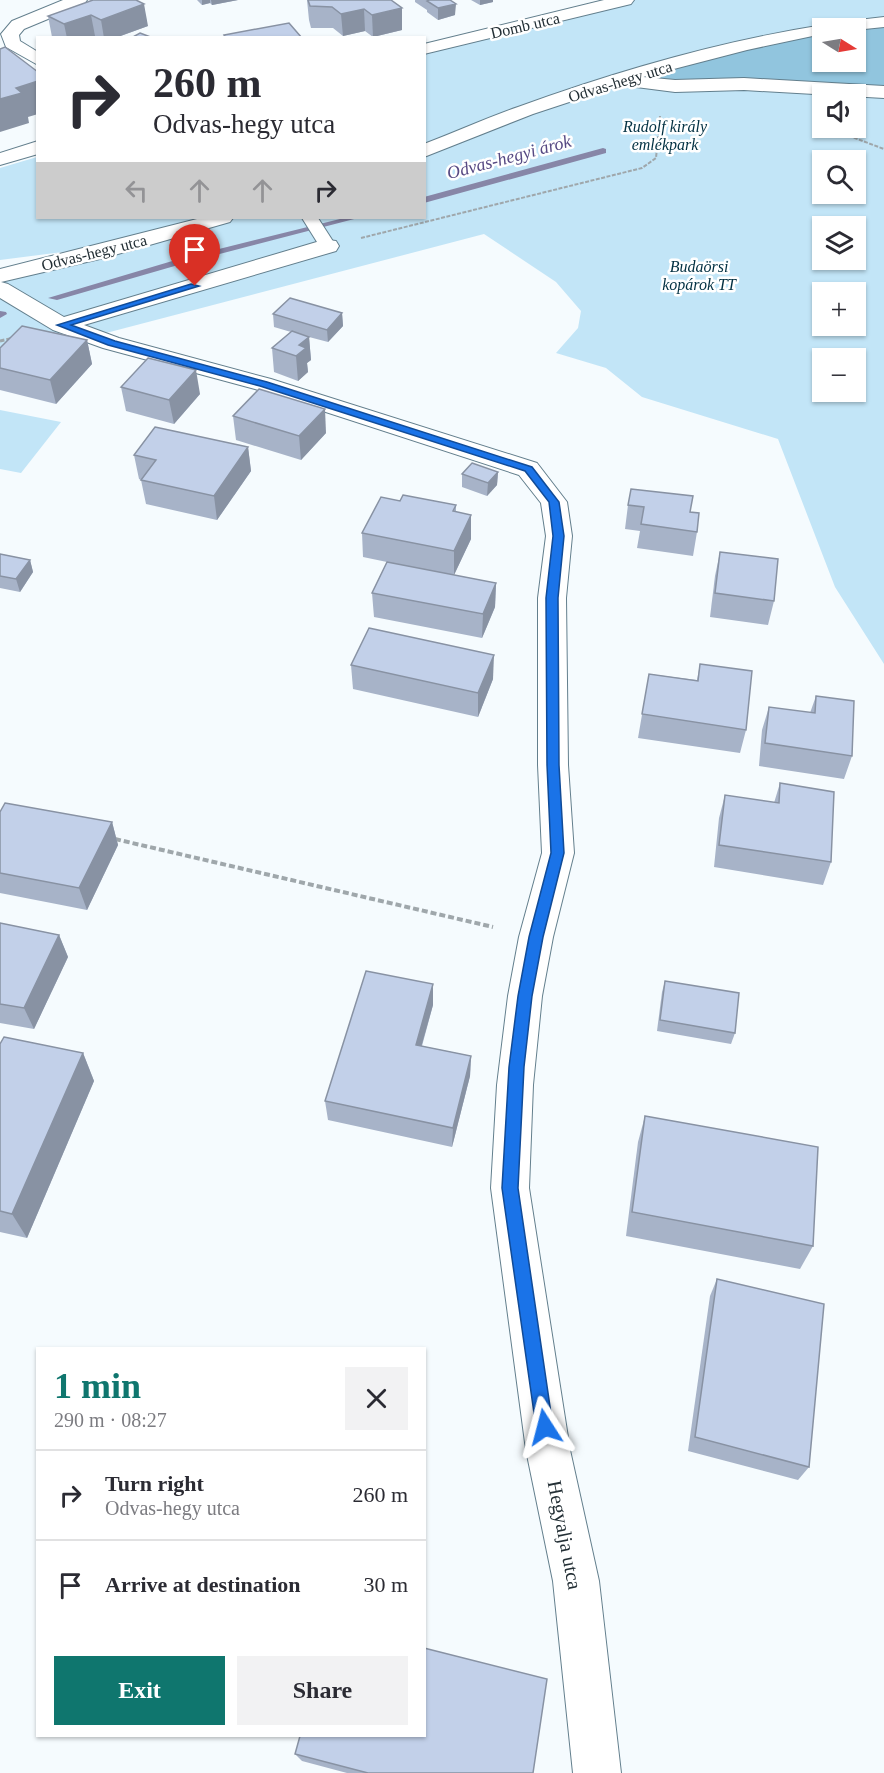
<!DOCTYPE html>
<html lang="en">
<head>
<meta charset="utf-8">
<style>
	body { margin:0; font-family:"Times New Roman",serif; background:#f2f2f3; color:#2b2b33; height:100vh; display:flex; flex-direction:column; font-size:22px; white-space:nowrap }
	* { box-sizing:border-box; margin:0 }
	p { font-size:20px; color:#7c7c81 }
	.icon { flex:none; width:33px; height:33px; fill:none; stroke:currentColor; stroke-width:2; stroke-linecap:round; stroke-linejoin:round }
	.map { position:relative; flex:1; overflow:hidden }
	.sheet { position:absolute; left:36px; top:1347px; width:390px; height:390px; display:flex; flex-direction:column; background:#fff; border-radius:0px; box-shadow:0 2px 4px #0004 }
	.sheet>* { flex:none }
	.hud { position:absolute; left:36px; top:36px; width:390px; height:183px; border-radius:0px; box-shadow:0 2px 4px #0004; background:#fff; color:#2b2b33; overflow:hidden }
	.needle { width:39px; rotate:101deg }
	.controls { position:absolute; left:812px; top:18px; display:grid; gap:12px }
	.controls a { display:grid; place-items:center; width:54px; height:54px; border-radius:0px; background:#fff; box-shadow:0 2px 4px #0004; font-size:30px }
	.pin { position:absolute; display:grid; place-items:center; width:51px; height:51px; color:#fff; margin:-62px -26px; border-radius:50% 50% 50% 0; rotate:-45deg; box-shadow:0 0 6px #0007 }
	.pin .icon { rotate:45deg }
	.me { position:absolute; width:66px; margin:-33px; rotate:351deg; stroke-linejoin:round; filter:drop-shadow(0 0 4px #0008) }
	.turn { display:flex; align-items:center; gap:21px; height:126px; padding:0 18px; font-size:27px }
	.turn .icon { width:78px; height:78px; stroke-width:2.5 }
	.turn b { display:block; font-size:42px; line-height:51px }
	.lanes { display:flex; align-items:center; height:57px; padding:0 18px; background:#0003; justify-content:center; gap:30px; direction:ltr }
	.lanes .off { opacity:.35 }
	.round { display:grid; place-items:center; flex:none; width:63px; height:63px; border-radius:0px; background:#f2f2f3 }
	.headline { display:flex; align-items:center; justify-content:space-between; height:102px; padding:0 18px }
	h1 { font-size:36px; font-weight:700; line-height:45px; color:#0f766e }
	.cta { display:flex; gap:12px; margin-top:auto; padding:12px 18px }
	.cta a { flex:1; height:69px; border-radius:0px; background:#0f766e; color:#fff; font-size:24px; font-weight:700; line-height:69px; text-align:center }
	.cta a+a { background:#f2f2f3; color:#2b2b33 }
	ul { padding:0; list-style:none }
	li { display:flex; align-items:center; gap:18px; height:90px; padding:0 18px; border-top:2px solid #e1e1e2 }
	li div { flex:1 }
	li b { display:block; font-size:22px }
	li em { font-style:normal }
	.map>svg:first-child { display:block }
</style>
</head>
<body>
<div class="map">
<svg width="884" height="1773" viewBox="0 0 884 1773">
	<rect width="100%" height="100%" fill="#f5fbfe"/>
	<!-- green -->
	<g fill="#c2e5f7" fill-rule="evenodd">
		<path d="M 622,0 L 884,0 L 884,22 L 822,28 L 734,85 L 884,92 L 884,664 L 835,587 L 778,439 L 642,397 L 606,368 L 556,353 L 578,328 L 581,311 L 556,282 L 484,234 L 45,349 L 0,368 L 0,276 L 94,248 L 0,260 L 0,168 L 37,157 L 38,218 L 424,218 L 425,48 ZM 822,94 L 855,94 L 855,128 L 822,128 ZM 822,160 L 855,160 L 855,194 L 822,194 ZM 822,226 L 855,226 L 855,260 L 822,260 ZM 822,292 L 855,292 L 855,326 L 822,326 ZM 822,358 L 855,358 L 855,392 L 822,392 Z"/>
		<polygon points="0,410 61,422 21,473 0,469"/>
	</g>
	<!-- forest -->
	<polygon fill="#91c5de" points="884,22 884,92 615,80 822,29 822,62 855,62 855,28 826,28"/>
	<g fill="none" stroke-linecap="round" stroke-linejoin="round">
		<!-- stream -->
		<g fill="#8786a7" fill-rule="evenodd">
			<polygon points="603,148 606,149 606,153 424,203 424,197"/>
			<polygon points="344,218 358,218 185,263 57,300 48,298 179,259"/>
			<polygon points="0,311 6,312 7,314 0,318"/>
		</g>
		<!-- lane casing -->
		<g stroke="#637f8d" stroke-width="2">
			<polygon id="lane" points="302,218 318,218 336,246 334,250 322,250"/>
		</g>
		<!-- street casing -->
		<g stroke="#637f8d" stroke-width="2">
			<g id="street">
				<polygon points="63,0 87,0 84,4 24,29 19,35 20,41 38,52 38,65 6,47 1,34 12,21"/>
				<polygon points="604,0 634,0 631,4 424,54 424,44"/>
				<path d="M 884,17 L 884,27 L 855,30 L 822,28 L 822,34 L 747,50 L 643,77 L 675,80 L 744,78 L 884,86 L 884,98 L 744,90 L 675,92 L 636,87 L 634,83 L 636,80 L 533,114 L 424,157 L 424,144 C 456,132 486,118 518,107 C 636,64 759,30 884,17 Z"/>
				<polygon points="38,141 38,154 0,165 0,153"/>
				<polygon points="201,218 233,218 230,222 104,258 1,282 8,284 64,317 320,241 328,240 336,241 339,246 336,251 84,325 119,338 271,379 537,463 567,502 572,536 566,598 568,765 574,853 553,937 542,996 533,1085 529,1188 570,1450 599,1581 621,1773 573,1773 553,1581 526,1450 491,1188 497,1085 508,996 519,937 542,853 538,765 538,598 546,536 541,503 519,475 255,389 103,348 53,330 0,298 0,269"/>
			</g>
		</g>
		<!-- path-far2 -->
		<g stroke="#9fa7ab" stroke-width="2" stroke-dasharray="4 1.5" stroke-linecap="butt">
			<polyline points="828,128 884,149"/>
			<polyline points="361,238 642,168 656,158 660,116"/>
		</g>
		<!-- path-far1 -->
		<polyline stroke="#9fa7ab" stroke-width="3" stroke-dasharray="4.5 2" stroke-linecap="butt" points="0,341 14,338"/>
		<!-- path -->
		<polyline stroke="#9fa7ab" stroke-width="4" stroke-dasharray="6 3" stroke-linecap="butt" points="115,839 493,927"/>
		<!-- lane -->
		<use href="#lane" fill="#fff" fill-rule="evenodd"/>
		<!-- street -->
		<use href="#street" fill="#fff" fill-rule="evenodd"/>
	</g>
	<!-- wall -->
	<g fill="#a7b3c8">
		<polygon points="93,0 148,26 115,38 97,38 95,36 93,38 52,37 48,16"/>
		<polygon points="197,0 238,0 212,5 210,3 202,5"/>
		<polygon points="307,0 402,8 402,30 373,37 365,31 343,36 333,28 311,28 309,20"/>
		<polygon points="415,0 450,0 455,15 438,20 427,12 427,10 415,2"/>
		<polygon points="471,0 493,0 493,2 480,5"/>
		<polygon points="342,313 343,326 328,342 309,337 311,360 307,363 308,372 298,381 274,372 272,348 291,332 274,327 273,314"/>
		<polygon points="87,340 92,364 56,404 0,390 0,348"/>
		<polygon points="121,387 200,394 174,424 126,411"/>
		<polygon points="233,416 326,433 301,460 236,440"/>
		<polygon points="248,447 251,471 217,520 146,504 141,480 139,479 134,455"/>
		<polygon points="498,472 497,485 487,496 462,487 462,474"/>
		<polygon points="400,501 456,505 456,512 471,515 471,539 454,575 496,583 495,607 482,638 374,617 372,593 387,562 363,557 362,533"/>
		<polygon points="628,505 690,512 697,532 693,556 637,548 640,531 625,529"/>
		<polygon points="720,552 774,601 768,625 710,617 715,576"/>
		<polygon points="0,554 30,560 33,572 20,592 0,588"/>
		<polygon points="700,664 746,730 740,753 638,738 649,674 697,680"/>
		<polygon points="351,665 493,679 478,717 353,689"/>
		<polygon points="816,696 852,756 844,779 759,766 762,730 769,707 810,713"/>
		<polygon points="780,783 831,862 823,885 714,867 719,818 725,795 774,803"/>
		<polygon points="0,812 112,822 118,845 87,910 0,893"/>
		<polygon points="0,923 59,935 68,957 34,1029 0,1023"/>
		<polygon points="665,981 735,1033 731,1044 657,1031 662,992"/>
		<polygon points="433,984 433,1005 422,1046 471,1056 470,1076 452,1147 328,1120 325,1101"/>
		<polygon points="0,1044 83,1053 94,1081 27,1238 0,1232"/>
		<polygon points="645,1116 813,1246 800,1269 626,1236 638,1142"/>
		<polygon points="717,1279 809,1467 798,1480 688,1451 710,1296"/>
		<polygon points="295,1754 533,1773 347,1773 302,1761"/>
	</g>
	<!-- shaded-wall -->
	<g fill="#8892a3">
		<polygon points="202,0 210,0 210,3 202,5"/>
		<polygon points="211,0 238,0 212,5"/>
		<polygon points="480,0 493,0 493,2 480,5"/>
		<polygon points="144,4 148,26 115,38 104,38 101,20"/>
		<polygon points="456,4 455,15 438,20 438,8"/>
		<polygon points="402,8 402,30 373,37 372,15"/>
		<polygon points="364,9 365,31 343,36 341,14"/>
		<polygon points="91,15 95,36 93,38 67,38 64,24"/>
		<polygon points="38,81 38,114 28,117 29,123 0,132 0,99 16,88"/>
		<polygon points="342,313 343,326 328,342 327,330"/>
		<polygon points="309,337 311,360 307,363 308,372 298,381 296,356 299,345"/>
		<polygon points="87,340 92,364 56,404 50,380"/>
		<polygon points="196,370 200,394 174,424 169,400"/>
		<polygon points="325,409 326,433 301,460 299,436"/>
		<polygon points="248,447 251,471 217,520 214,496"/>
		<polygon points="498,472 497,485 487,496 488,483"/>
		<polygon points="471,515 471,539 454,575 454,551"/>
		<polygon points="30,560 33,572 20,592 16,579"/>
		<polygon points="496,583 495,607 482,638 483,614"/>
		<polygon points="494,655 493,679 478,717 478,693"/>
		<polygon points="112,822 118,845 87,910 79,888"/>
		<polygon points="59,935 68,957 34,1029 24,1008"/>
		<polygon points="433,984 433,1005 416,1065 416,1045"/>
		<polygon points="83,1053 94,1081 27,1238 12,1214"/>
		<polygon points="471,1056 470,1076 452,1147 453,1128"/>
	</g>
	<!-- building -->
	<g fill="#c2d0e9" stroke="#8892a3" stroke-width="1.5">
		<polygon points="93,0 136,0 144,4 101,20 91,15 64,24 48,16"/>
		<polygon points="308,0 391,0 402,8 372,15 364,9 341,14 332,7 310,6"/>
		<polygon points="429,0 450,0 456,4 438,8 427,1"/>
		<polygon points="289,23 302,38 226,38 224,35"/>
		<polygon points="140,33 153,38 131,38"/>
		<polygon points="5,47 38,72 38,81 16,88 22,93 0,99 0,49"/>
		<polygon points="290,298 342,313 327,330 273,314"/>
		<polygon points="22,326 87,340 50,380 0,368 0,348"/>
		<polygon points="292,331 309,337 299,345 306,348 296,356 272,348"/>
		<polygon points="148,358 196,370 169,400 121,387"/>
		<polygon points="259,389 325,409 299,436 233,416"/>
		<polygon points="155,427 248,447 214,496 141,480 156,460 134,455"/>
		<polygon points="472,463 498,472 488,483 462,474"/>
		<polygon points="631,489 693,496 690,512 699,513 697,532 641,524 644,507 628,505"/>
		<polygon points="403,495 456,505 453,511 471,515 454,551 362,533 381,497 400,501"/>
		<polygon points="720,552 778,559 774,601 715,593"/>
		<polygon points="0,554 30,560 16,579 0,576"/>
		<polygon points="387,562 496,583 483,614 372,593"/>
		<polygon points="369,628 494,655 478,693 351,665"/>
		<polygon points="700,664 752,671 746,730 642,714 649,674 698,681"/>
		<polygon points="816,696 854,701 852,756 765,743 769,707 815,713"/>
		<polygon points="780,783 834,792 831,862 719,845 725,795 779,803"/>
		<polygon points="5,803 112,822 79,888 0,873 0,812"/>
		<polygon points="0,923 59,935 24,1008 0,1004"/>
		<polygon points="366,971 433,984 416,1045 471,1056 453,1128 325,1101"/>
		<polygon points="665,981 739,993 735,1033 660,1020"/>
		<polygon points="4,1037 83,1053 12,1214 0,1211 0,1044"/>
		<polygon points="645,1116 818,1147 813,1246 632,1212"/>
		<polygon points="717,1279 824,1304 809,1467 695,1437"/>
		<polygon points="424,1648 547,1679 533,1773 368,1773 295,1754 300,1736 424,1736"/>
	</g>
	<!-- route -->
	<polygon fill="#1a73e8" stroke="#114b97" stroke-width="1.5" points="191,284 199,286 71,325 115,341 267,382 532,467 559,502 564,536 558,598 559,765 564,853 543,937 532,996 524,1067 518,1188 553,1427 551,1433 545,1436 538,1433 536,1427 502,1188 509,1067 518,996 529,937 551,853 547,765 546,598 553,536 549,502 525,471 260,386 108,345 57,325"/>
	<g text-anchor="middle" stroke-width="5" stroke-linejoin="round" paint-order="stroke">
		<!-- far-street labels -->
		<g font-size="16" fill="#232f35" stroke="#fff">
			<text transform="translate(525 25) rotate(-13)" y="6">Domb utca</text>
			<text transform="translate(620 81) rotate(-17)" y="6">Odvas-hegy utca</text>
			<text transform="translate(94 252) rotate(-14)" y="6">Odvas-hegy utca</text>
		</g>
		<!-- far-park labels -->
		<g font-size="16" font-style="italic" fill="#023042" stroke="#fff">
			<text x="665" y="132">Rudolf király<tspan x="665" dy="18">emlékpark</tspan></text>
			<text x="699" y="272">Budaörsi<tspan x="699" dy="18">kopárok TT</tspan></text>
		</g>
		<!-- far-water labels -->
		<g font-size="18" font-style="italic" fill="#564983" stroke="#fff">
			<text transform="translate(509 157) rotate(-15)" y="6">Odvas-hegyi árok</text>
		</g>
		<!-- street labels -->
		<g font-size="20" fill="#232f35" stroke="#fff">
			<text transform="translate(565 1535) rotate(79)" y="7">Hegyalja utca</text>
		</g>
	</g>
</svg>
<div class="controls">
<a><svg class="needle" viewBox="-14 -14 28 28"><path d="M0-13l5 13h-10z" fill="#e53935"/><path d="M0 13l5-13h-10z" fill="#7c7c81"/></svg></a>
<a><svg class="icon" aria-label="sound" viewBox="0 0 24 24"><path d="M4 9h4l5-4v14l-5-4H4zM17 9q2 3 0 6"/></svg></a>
<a><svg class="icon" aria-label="search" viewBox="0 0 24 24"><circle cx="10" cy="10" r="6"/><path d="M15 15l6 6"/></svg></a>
<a><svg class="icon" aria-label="layers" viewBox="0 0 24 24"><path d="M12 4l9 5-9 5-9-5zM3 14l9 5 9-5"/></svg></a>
<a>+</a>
<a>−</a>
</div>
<div class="pin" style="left:195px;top:286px;background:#d93025"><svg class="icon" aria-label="arrive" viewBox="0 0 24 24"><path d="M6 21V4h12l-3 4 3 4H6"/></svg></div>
<svg class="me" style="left:545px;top:1427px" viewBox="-20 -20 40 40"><path d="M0-17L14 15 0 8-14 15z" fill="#1a73e8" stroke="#fff" stroke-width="4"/></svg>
<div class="hud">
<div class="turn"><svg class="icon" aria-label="right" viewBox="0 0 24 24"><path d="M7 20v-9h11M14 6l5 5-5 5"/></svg><div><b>260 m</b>Odvas-hegy utca</div></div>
<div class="lanes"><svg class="icon off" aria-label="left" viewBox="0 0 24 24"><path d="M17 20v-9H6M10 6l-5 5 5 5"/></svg><svg class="icon off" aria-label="ahead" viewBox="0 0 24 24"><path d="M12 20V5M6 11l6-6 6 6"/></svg><svg class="icon off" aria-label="ahead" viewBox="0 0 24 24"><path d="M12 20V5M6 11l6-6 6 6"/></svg><svg class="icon" aria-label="right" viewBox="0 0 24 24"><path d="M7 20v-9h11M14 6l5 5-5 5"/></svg></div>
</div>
<section class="sheet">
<div class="headline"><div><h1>1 min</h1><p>290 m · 08:27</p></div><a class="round"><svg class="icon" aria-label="close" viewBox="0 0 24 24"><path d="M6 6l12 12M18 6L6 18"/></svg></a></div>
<ul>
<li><svg class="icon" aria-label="right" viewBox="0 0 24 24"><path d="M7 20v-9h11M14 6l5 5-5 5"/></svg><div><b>Turn right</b><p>Odvas-hegy utca</p></div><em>260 m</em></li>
<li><svg class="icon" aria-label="arrive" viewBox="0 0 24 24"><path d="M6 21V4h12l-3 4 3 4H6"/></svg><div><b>Arrive at destination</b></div><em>30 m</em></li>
</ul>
<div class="cta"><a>Exit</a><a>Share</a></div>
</section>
</div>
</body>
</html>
